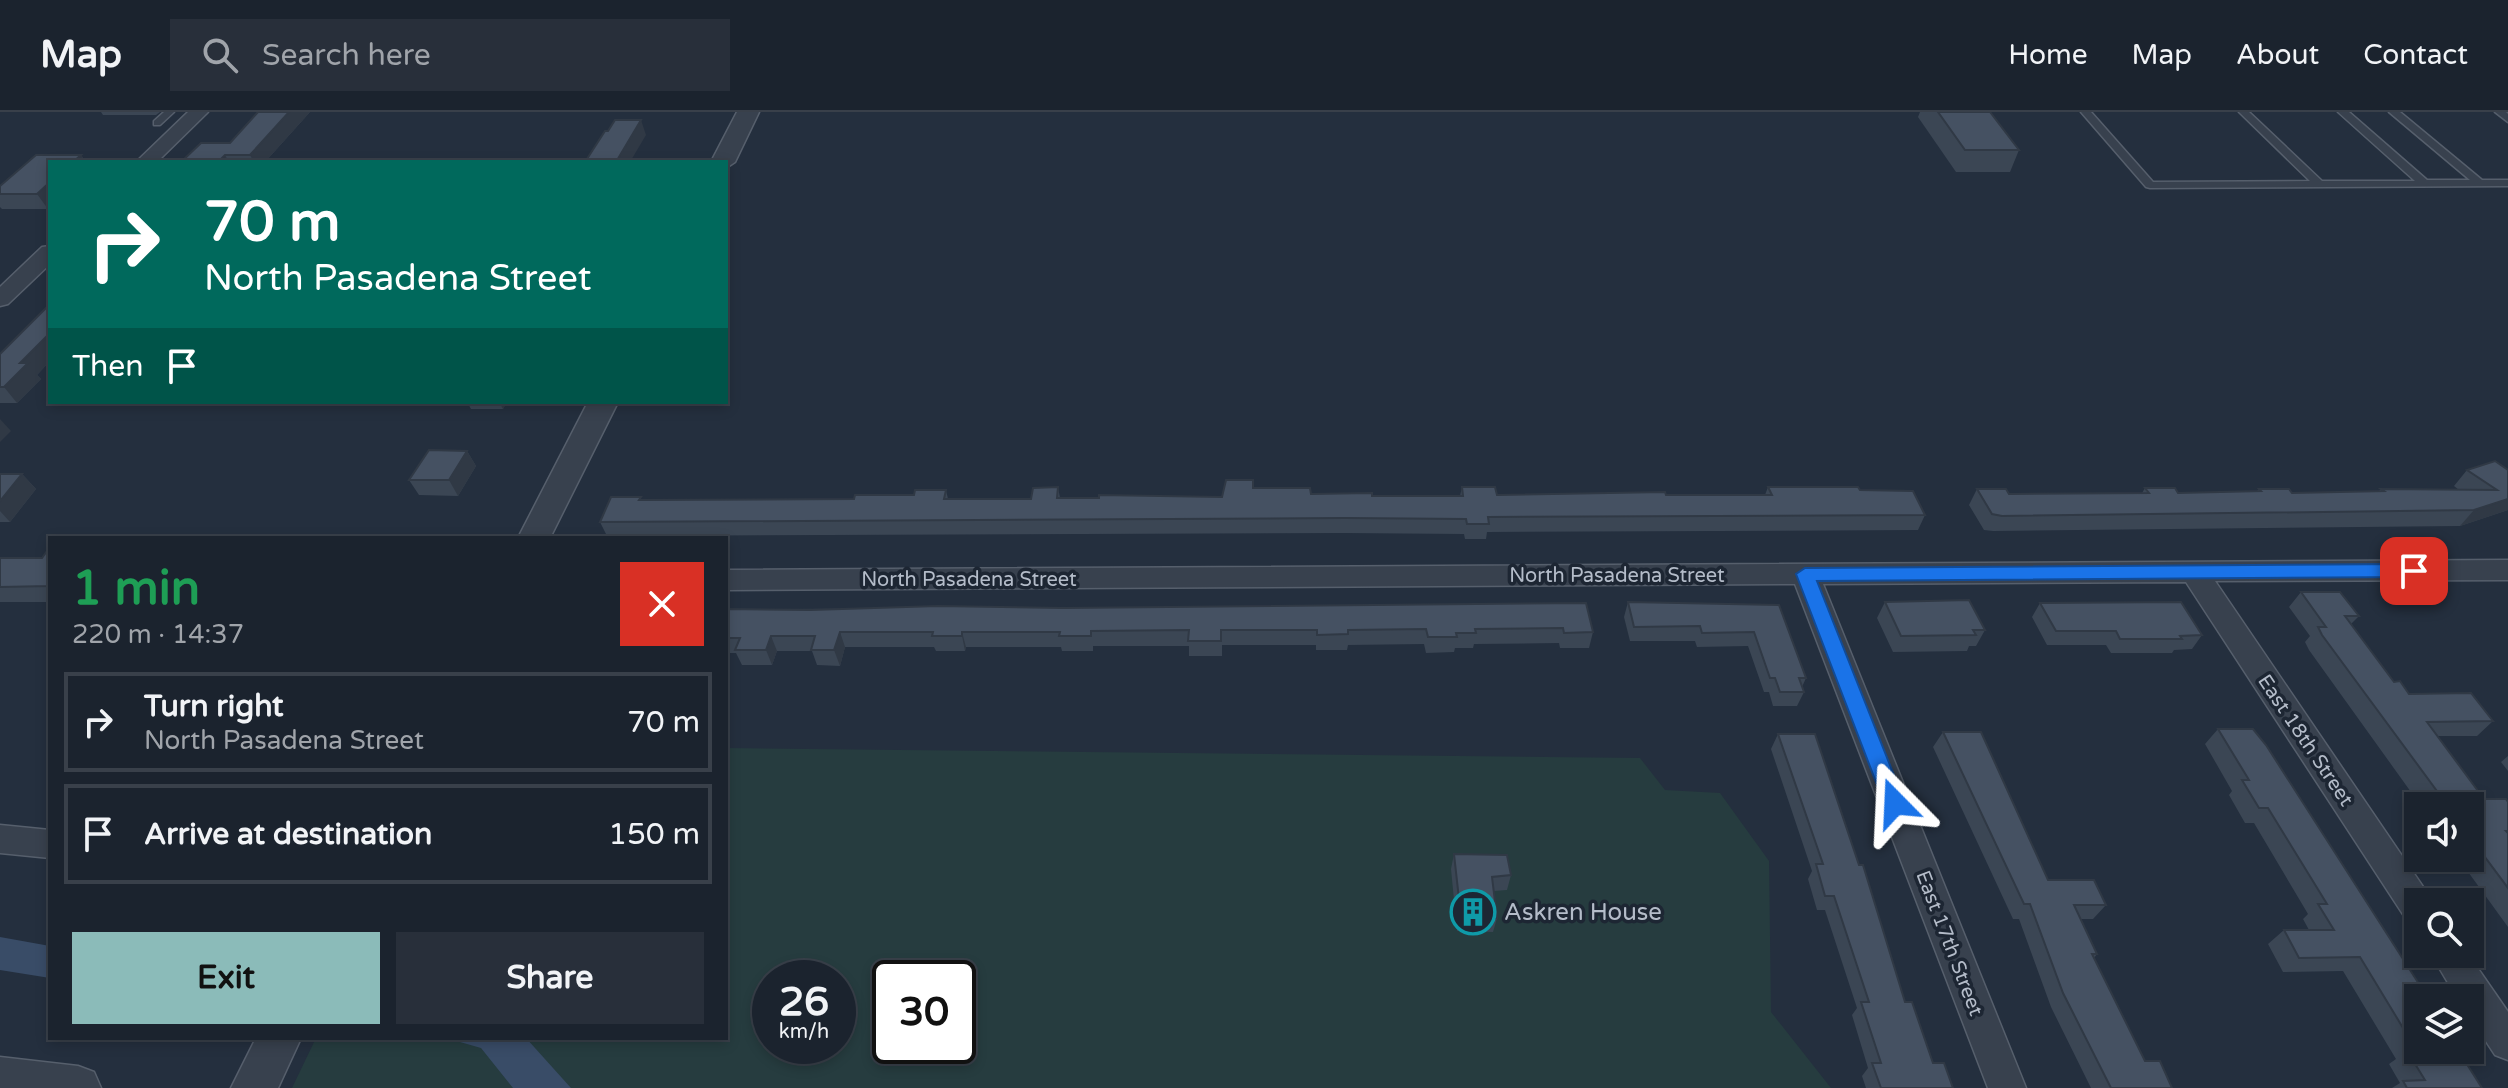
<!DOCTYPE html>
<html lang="en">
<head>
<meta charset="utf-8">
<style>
	body { margin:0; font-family:"Varela Round",sans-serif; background:#282f3a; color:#f1f3f6; height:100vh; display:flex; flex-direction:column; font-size:30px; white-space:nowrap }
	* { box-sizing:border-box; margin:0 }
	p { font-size:26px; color:#a0a4aa }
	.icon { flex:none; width:44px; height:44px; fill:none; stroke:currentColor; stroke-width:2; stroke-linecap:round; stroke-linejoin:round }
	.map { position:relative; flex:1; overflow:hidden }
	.details { position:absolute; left:48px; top:424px; width:680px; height:504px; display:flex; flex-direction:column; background:#1b232e; border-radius:0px; box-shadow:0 4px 12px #0003,0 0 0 2px #39404a }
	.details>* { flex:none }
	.top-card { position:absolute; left:48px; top:48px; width:680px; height:244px; border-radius:0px; box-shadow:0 4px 12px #0003,0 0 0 2px #39404a; background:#00695c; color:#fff; overflow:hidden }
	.controls { position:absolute; left:2404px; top:680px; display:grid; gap:16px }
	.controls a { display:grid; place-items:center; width:80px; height:80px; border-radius:0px; background:#1b232e; box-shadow:0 4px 12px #0003,0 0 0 2px #39404a; font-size:40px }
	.speed { position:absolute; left:752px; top:848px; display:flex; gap:16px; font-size:40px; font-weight:700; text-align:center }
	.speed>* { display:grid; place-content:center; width:104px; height:104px; border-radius:50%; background:#1b232e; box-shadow:0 4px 12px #0003,0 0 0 2px #39404a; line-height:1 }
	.speed small { font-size:20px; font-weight:400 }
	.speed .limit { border:4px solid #111; border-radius:12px; background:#fff; color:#111 }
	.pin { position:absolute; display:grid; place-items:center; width:68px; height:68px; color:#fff; margin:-34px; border-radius:16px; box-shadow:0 4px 12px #0006 }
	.me { position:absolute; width:88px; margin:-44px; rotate:339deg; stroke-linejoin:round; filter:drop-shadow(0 0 6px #0008) }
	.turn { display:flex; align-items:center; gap:28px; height:168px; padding:0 24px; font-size:36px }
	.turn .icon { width:104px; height:104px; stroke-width:2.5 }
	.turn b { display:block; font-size:56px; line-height:68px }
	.then { display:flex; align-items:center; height:76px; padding:0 24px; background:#0003; gap:16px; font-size:30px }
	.round { display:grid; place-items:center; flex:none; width:84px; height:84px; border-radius:0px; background:#282f3a }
	.overview { display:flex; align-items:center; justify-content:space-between; height:136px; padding:0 24px }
	h1 { font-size:48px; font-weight:800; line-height:60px; color:#1e9e55 }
	.cta { display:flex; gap:16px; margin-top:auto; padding:16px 24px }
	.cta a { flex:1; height:92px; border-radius:0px; background:#8bbbb9; color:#111; font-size:32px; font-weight:800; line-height:92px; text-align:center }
	.cta a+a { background:#282f3a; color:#f1f3f6 }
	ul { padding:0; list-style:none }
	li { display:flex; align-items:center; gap:24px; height:100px; margin:0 16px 12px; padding:0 8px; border:4px solid #39404a; border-radius:0px }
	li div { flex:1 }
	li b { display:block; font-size:30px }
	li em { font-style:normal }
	header { display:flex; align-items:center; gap:48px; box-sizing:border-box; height:112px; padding:0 40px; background:#1b232e; border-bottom:2px solid #39404a }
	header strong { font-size:38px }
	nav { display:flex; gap:44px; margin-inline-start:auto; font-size:28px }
	.search { width:560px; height:72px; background:#282f3a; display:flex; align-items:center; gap:20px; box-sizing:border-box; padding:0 28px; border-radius:0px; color:#a0a4aa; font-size:30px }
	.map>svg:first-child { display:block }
</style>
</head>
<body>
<header>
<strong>Map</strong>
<div class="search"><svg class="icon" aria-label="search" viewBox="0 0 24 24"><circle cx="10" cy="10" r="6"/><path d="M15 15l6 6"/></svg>Search here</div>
<nav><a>Home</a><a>Map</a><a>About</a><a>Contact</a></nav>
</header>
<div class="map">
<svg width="2508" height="976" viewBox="0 0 2508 976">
	<rect width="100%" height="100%" fill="#242f3e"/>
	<!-- green -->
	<path fill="#263c3f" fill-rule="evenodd" d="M 726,636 L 1640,646 L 1665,678 L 1720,681 L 1769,749 L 1771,900 L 1831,976 L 292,976 L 316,926 L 726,926 ZM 770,866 L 838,866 L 838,934 L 770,934 ZM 890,866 L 958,866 L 958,934 L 890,934 Z"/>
	<!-- water -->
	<g fill="#394c67">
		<polygon points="0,825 50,834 50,866 0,858"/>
		<polygon points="446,926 526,926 571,976 513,976 481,936"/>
	</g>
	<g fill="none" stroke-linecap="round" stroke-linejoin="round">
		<!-- service casing -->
		<g stroke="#565f6c" stroke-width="3">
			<g id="service">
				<polygon points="164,0 174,0 160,13 154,13 154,9"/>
				<polygon points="2081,0 2091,0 2153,70 2310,69 2239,0 2249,0 2322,69 2415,69 2338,0 2349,0 2427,68 2470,68 2389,0 2400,0 2482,68 2508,68 2508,74 2150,76 2146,75"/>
				<polygon points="2495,0 2506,0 2508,2 2508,10"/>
			</g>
		</g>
		<!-- minor casing -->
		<g stroke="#565f6c" stroke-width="3">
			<g id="minor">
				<polygon points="188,0 208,0 157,50 136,50"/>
				<polygon points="50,134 50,152 8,192 0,194 0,175 42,135"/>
				<polygon points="2508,448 2508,468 2215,469 2430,785 2432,790 2418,790 2418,811 2406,807 2186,470 1823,472 2026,976 1988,976 1795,472 726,478 726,458"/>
				<polygon points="0,713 50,718 50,746 0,741"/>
				<polygon points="2431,842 2468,842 2508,900 2508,948 2495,943 2470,905 2470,886 2457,886"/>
			</g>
		</g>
		<!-- tertiary casing -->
		<g stroke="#565f6c" stroke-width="3">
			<g id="tertiary">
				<polygon points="737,0 759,0 735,50 726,56 726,50 711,50"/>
				<polygon points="588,290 618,290 550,426 518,426"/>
				<polygon points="256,926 301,926 278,976 231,976"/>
				<polygon points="0,945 78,954 94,960 101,976 0,976"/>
			</g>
		</g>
		<!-- service -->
		<use href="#service" fill="#38414e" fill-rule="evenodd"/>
		<!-- minor -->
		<use href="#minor" fill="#38414e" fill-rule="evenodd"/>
		<!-- tertiary -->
		<use href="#tertiary" fill="#38414e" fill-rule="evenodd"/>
	</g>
	<!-- wall -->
	<g fill="#3b4654">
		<polygon points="101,0 160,0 156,3 103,3"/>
		<polygon points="310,0 265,50 181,50 230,31"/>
		<polygon points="1920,0 1990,0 2019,38 2010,60 1956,60 1918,5"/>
		<polygon points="36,43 81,43 86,50 50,50 50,95 48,97 2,97 0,95 0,74"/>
		<polygon points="50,192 50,249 37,263 41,267 17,291 0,291 0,242"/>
		<polygon points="467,290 507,290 503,297 471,297"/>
		<polygon points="467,339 476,354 458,384 419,383 409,368"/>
		<polygon points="2467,358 2508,358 2508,398 2460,414 1993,419 1984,418 1969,393 1977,377 2009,382 2142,381 2145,376 2178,381 2257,379 2259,377 2292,381 2379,379 2381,377 2459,378 2454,374"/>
		<polygon points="0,362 22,362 36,377 10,410 0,410"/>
		<polygon points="1058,375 1060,386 1222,385 1253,376 1311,382 1372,384 1460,384 1462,375 1497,383 1765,383 1768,375 1860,378 1925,403 1918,418 1487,420 1486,427 1465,427 1464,422 1344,421 607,424 600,410 642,388 854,387 914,383 946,378 948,387 1031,387"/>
		<polygon points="50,439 50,490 0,490 0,446 42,446"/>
		<polygon points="2301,480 2359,504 2351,512 2394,570 2409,582 2493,609 2477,624 2437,624 2484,687 2508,690 2508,815 2458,746 2470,746 2470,694 2421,694 2309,538 2305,530 2310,524 2289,495"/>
		<polygon points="1628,490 1779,493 1806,566 1802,575 1804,580 1797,594 1773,594 1769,580 1764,580 1748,534 1697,535 1695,529 1630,529 1624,505"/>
		<polygon points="1885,490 1985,518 1976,534 1969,534 1967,539 1893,540 1877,506"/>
		<polygon points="1586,491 1593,520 1589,536 1560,536 1559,531 1474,532 1473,536 1455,536 1454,540 1426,541 1424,532 1348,533 1347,538 1316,538 1316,533 1222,533 1222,544 1189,544 1189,534 1093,534 1093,539 1062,539 1061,535 966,535 965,539 936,539 934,535 845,535 840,554 817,553 812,539 777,539 772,553 742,553 736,541 726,541 726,497 1063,496"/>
		<polygon points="2040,491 2202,523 2192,537 2174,538 2172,541 2111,541 2106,533 2047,533 2032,505"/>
		<polygon points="2218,617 2418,886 2482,976 2392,976 2400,971 2389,952 2396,947 2343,859 2283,860 2268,832 2284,818 2309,818 2303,807 2308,802 2254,711 2245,711 2229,683 2232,679 2205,632"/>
		<polygon points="1943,620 2048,768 2106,793 2093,807 2081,807 2097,842 2094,846 2145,949 2172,976 2091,976 2051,895 2019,807 2013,807 1933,635"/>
		<polygon points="1778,622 1933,951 1953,976 1866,976 1862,964 1868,956 1852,903 1857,896 1825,798 1817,798 1808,767 1812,759 1771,637"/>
		<polygon points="2508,644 2508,659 2501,650"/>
		<polygon points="1454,742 1511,763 1507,778 1494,779 1497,806 1493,820 1457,819 1451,757"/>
	</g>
	<!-- shaded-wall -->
	<g fill="#303945">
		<polygon points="289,0 310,0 265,50 254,50 250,43"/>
		<polygon points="641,8 646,23 630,50 616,50"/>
		<polygon points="81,43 86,50 73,50"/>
		<polygon points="225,43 229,50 218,50"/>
		<polygon points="50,70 50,95 48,97 37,82"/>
		<polygon points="50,221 50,249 37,263 41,267 17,291 4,275 20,251"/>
		<polygon points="499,290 507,290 503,297"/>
		<polygon points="0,307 11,319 0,330"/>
		<polygon points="467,339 476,354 458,384 449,368"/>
		<polygon points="22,362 36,377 10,410 0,399 0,389"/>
		<polygon points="2508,387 2508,398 2460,414 2474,398"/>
		<polygon points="840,520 845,535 840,554 834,538"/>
		<polygon points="962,520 966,535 965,539 962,524"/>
		<polygon points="771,524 777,539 772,553 766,538"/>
	</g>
	<!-- building -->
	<g fill="#455162" stroke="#303945" stroke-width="2">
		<polygon points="258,0 289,0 250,43 225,43 218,50 181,50 201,31 230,31"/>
		<polygon points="1938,0 1990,0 2019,38 1965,38"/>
		<polygon points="615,8 641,8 616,50 585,50 605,19 608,19"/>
		<polygon points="36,43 81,43 73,50 50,50 50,70 37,82 0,82 0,74"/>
		<polygon points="50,192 50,221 20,251 28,251 4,275 0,275 0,242"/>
		<polygon points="429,338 467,339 449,368 409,368"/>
		<polygon points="2495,349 2508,358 2508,387 2474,398 2002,404 1992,402 1977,377 2006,377 2009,382 2149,381 2145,376 2175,376 2178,381 2261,379 2259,377 2289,377 2292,381 2384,379 2381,377 2497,378 2467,358"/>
		<polygon points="0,362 22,362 0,389"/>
		<polygon points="1226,368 1253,368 1253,376 1310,376 1311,382 1372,381 1372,384 1463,384 1462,375 1495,375 1497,383 1665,380 1666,383 1772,383 1768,375 1858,375 1860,378 1913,379 1925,403 1488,405 1489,412 1467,412 1466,407 1345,406 600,410 611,385 641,385 639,388 854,387 855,383 914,383 915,378 946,378 944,387 1031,387 1033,376 1058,375 1057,386 1099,386 1099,383 1222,385"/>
		<polygon points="47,439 50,439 50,474 0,475 0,446 42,446"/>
		<polygon points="2301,480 2340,480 2359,504 2345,504 2394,570 2400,569 2409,582 2471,581 2493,609 2427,610 2484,687 2506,687 2508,690 2508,719 2506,719 2508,721 2508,776 2470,725 2470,694 2448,694 2322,523 2318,515 2326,515"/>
		<polygon points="1969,488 1985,518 1973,518 1976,523 1901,524 1885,490"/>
		<polygon points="1628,490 1779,493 1806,566 1799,566 1804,580 1780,580 1775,566 1770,566 1754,520 1702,521 1700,514 1634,515"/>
		<polygon points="2181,490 2202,523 2180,524 2182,527 2120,527 2116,519 2056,519 2040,491"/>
		<polygon points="1586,491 1593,520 1564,521 1563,516 1475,517 1476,521 1456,521 1457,525 1428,525 1426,517 1348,518 1348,522 1317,523 1317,518 1221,518 1221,529 1188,529 1189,518 1091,519 1091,524 1059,524 1060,520 962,520 962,524 932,524 933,520 840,520 834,538 811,538 815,524 771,524 766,538 735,538 740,526 726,526 726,497 810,498 938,494 1063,496"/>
		<polygon points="2218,617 2253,617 2266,633 2428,886 2418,886 2418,938 2458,938 2482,976 2407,976 2403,969 2425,968 2407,939 2417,939 2360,845 2299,846 2284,818 2334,818 2318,792 2327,792 2268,696 2259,696 2242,668 2249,668"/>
		<polygon points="1943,620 1981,620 2048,768 2094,768 2106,793 2074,793 2097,842 2092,842 2145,949 2160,949 2172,976 2111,976 2063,881 2030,792 2024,792"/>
		<polygon points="1778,622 1815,622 1859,753 1863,753 1905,890 1912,890 1933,951 1944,951 1953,976 1881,976 1872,951 1881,951 1861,890 1869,890 1834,784 1825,784 1816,752 1823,752"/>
		<polygon points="1454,742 1507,743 1511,763 1492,765 1497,806 1461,805"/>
	</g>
	<!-- route -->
	<polygon fill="#1a73e8" stroke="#114b97" stroke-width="2" points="2414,452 2423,459 2414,465 1817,469 1905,691 1902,697 1895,699 1887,697 1884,691 1796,462 1805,456"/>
	<!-- icons -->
	<defs>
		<g id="building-ring" transform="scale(2.3)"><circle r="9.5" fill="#1d2633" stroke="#0f9aa8" stroke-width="1.5"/><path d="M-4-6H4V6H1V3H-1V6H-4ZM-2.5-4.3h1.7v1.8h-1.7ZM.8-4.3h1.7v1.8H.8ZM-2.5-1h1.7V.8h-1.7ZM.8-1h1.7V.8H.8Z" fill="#0f9aa8"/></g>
	</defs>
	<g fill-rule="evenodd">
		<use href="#building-ring" x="1473" y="800"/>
	</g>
	<g text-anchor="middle" stroke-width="7" stroke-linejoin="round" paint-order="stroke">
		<!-- street labels -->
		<g font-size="20" fill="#b4bcc9" stroke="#1d2633">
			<text x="1617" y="470">North Pasadena Street</text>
			<text x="969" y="474">North Pasadena Street</text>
			<text transform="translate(2306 628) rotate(56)" y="7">East 18th Street</text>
			<text transform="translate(1950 831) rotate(69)" y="7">East 17th Street</text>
		</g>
		<!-- near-poi labels -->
		<g font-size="24" fill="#b4bcc9" stroke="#1d2633" text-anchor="start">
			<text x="1504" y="808">Askren House</text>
		</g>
	</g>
</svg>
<div class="controls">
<a><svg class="icon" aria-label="sound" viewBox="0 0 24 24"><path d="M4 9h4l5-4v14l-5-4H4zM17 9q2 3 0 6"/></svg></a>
<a><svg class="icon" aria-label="search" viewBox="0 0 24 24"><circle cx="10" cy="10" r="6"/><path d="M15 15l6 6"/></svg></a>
<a><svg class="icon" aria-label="layers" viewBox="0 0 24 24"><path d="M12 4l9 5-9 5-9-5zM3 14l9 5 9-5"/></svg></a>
</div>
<div class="speed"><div>26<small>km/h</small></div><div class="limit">30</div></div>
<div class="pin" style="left:2414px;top:459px;background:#d93025"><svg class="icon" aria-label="arrive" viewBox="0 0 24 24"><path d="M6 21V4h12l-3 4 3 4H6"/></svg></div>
<svg class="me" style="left:1895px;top:691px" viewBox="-20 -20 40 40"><path d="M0-17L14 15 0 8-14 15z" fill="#1a73e8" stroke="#fff" stroke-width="4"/></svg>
<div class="top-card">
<div class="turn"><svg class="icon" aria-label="right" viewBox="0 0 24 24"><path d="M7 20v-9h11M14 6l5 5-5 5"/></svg><div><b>70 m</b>North Pasadena Street</div></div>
<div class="then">Then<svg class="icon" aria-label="arrive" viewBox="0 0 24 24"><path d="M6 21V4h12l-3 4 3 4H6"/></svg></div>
</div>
<section class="details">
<div class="overview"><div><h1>1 min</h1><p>220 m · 14:37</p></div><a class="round" style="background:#d93025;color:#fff"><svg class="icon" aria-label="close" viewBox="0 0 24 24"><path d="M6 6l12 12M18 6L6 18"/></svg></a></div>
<ul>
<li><svg class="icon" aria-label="right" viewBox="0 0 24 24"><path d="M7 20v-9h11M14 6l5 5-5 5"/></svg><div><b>Turn right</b><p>North Pasadena Street</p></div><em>70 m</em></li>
<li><svg class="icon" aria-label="arrive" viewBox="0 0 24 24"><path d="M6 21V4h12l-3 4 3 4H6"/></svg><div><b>Arrive at destination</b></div><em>150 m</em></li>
</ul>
<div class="cta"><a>Exit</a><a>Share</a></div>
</section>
</div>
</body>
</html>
